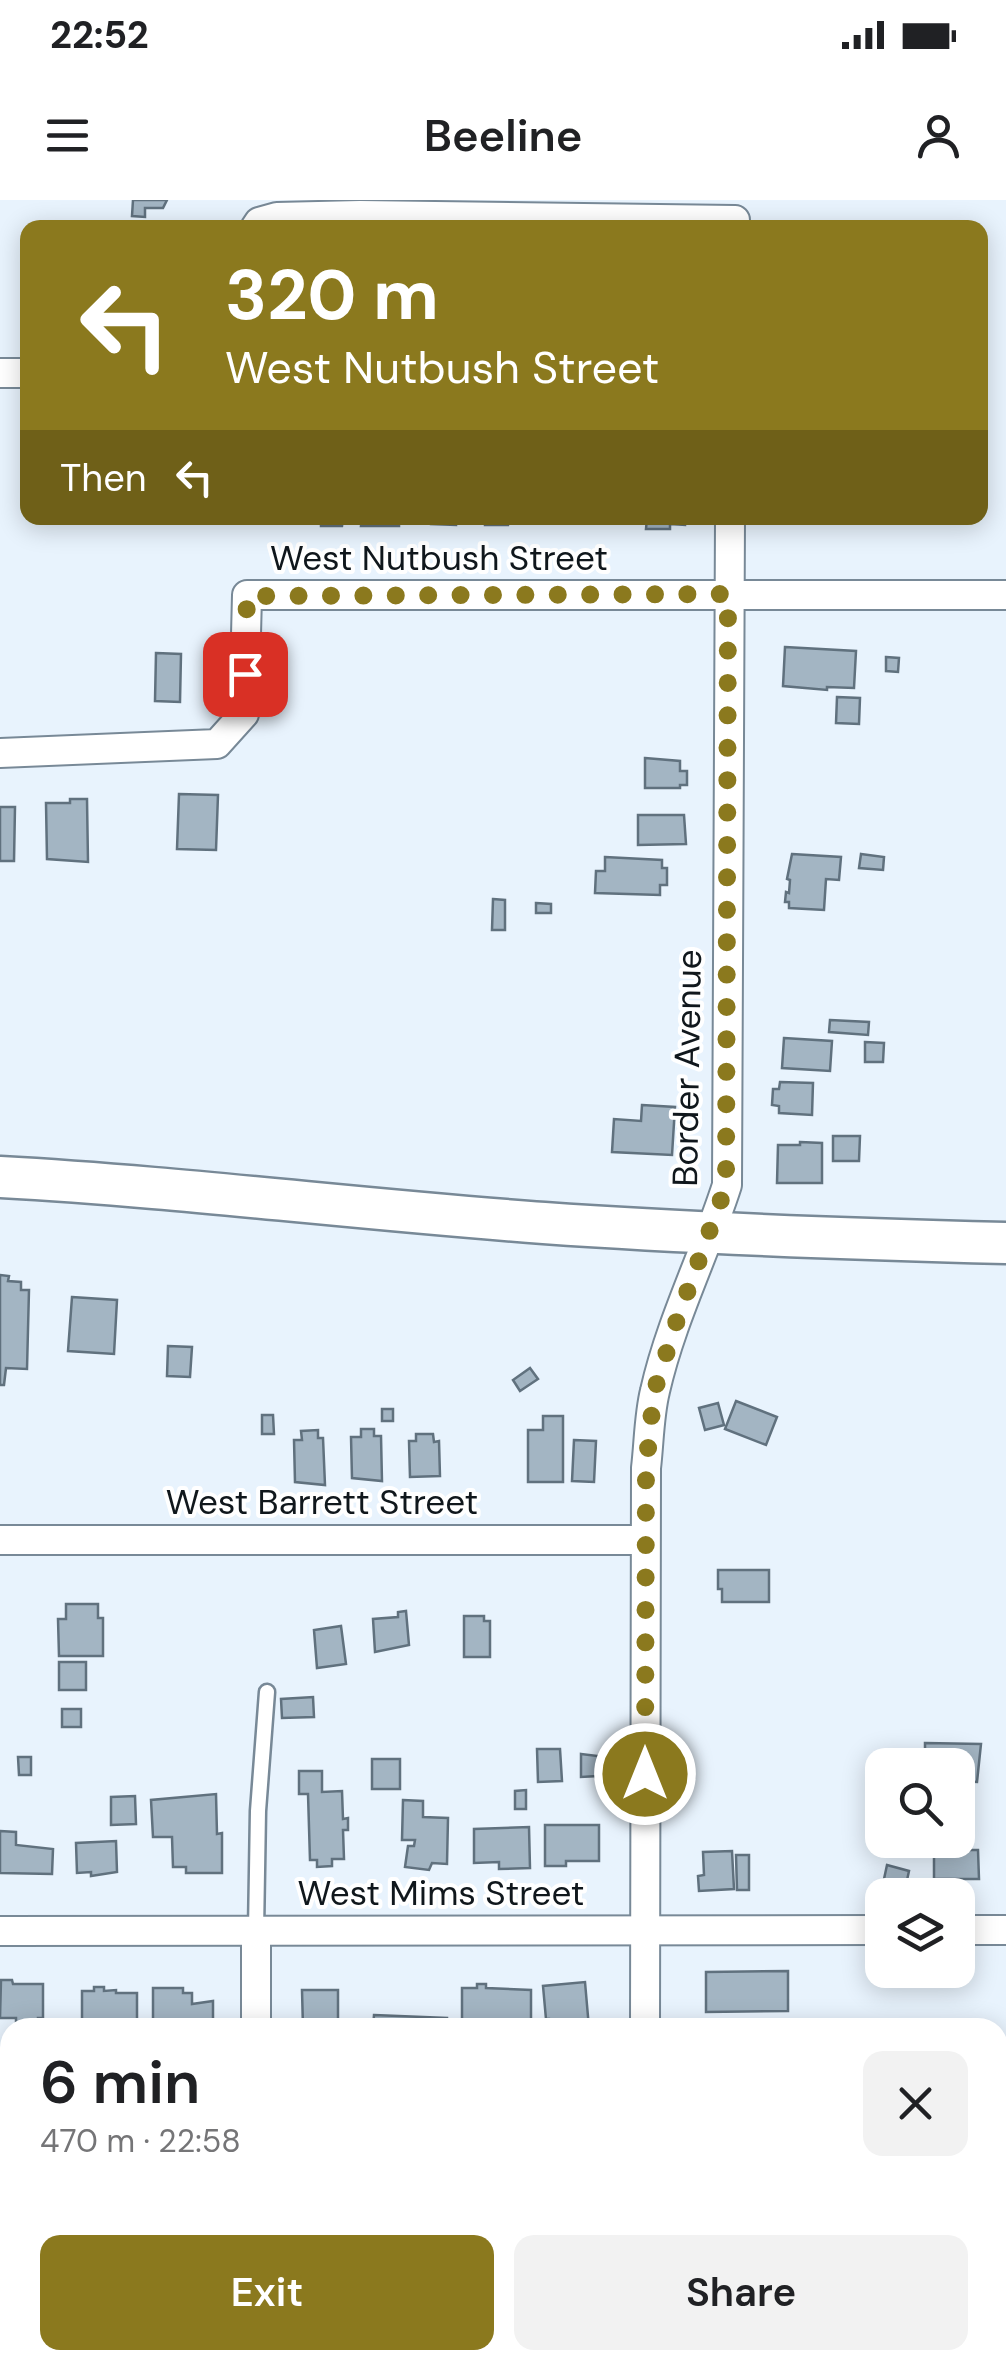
<!DOCTYPE html>
<html lang="en">
<head>
<meta charset="utf-8">
<style>
	body { margin:0; font-family:"DM Sans",sans-serif; background:#f2f2f2; color:#202124; height:100vh; display:flex; flex-direction:column; font-size:38px; white-space:nowrap }
	* { box-sizing:border-box; margin:0 }
	p { font-size:32px; color:#757577 }
	.icon { flex:none; width:55px; height:55px; fill:none; stroke:currentColor; stroke-width:2; stroke-linecap:round; stroke-linejoin:round }
	.map { position:relative; flex:1; overflow:hidden }
	.panel { position:absolute; left:0px; top:1818px; width:1008px; height:352px; display:flex; flex-direction:column; background:#fff; border-radius:30px 30px 0 0; box-shadow:0 5px 25px #0003 }
	.panel>* { flex:none }
	.top-card { position:absolute; left:20px; top:20px; width:968px; height:305px; border-radius:20px; box-shadow:0 5px 25px #0003; background:#8b791e; color:#fff; overflow:hidden }
	.tools { position:absolute; left:865px; top:1548px; display:grid; gap:20px }
	.tools a { display:grid; place-items:center; width:110px; height:110px; border-radius:20px; background:#fff; box-shadow:0 5px 25px #0003; font-size:50px }
	.pin { position:absolute; display:grid; place-items:center; width:85px; height:85px; color:#fff; margin:-42px; border-radius:20px; box-shadow:0 5px 15px #0006 }
	.me { position:absolute; width:110px; margin:-55px; rotate:0deg; stroke-linejoin:round; filter:drop-shadow(0 0 8px #0008) }
	.turn { display:flex; align-items:center; gap:35px; height:210px; padding:0 40px; font-size:45px }
	.turn .icon { width:130px; height:130px; stroke-width:2.5 }
	.turn b { display:block; font-size:70px; line-height:85px }
	.then { display:flex; align-items:center; height:95px; padding:0 40px; background:#0003; gap:20px; font-size:38px }
	.round { display:grid; place-items:center; flex:none; width:105px; height:105px; border-radius:20px; background:#f2f2f2 }
	.head { display:flex; align-items:center; justify-content:space-between; height:170px; padding:0 40px }
	h1 { font-size:60px; font-weight:600; line-height:75px }
	.primary-button { display:flex; gap:20px; margin-top:auto; padding:20px 40px }
	.primary-button a { flex:1; height:115px; border-radius:20px; background:#8b791e; color:#fff; font-size:40px; font-weight:600; line-height:115px; text-align:center }
	.primary-button a+a { background:#f2f2f2; color:#202124 }
	.status { display:flex; justify-content:space-between; align-items:center; height:70px; padding:0 50px; background:#fff; direction:ltr }
	.status svg { height:28px; fill:currentColor }
	header { display:flex; justify-content:space-between; align-items:center; height:130px; padding:0 40px; background:#fff; font-size:45px; font-weight:600 }
	.map>svg:first-child { display:block }
</style>
</head>
<body>
<div class="status"><b>22:52</b><svg viewBox="0 0 49 12"><path d="M0 12V9h3v3zM5 12V6h3v6zM10 12V3h3v9zM15 12V0h3v12zM26 1h20v11H26zM47 4h2v5h-2z"/></svg></div>
<header><svg class="icon" aria-label="menu" viewBox="0 0 24 24"><path d="M4 6h16M4 12h16M4 18h16"/></svg>Beeline<svg class="icon" aria-label="person" viewBox="0 0 24 24"><circle cx="12" cy="8" r="4"/><path d="M4 21q1-7 8-7t8 7"/></svg></header>
<div class="map">
<svg width="1006" height="2169" viewBox="0 0 1006 2169">
	<rect width="100%" height="100%" fill="#e8f3fd"/>
	<!-- building -->
	<g fill="#a3b5c3" stroke="#60717e" stroke-width="2.5">
		<polygon points="133,0 167,0 163,8 145,8 145,17 132,16"/>
		<polygon points="305,318 343,318 342,326 321,326 321,321 305,321"/>
		<polygon points="362,318 399,318 399,326 361,326"/>
		<polygon points="456,318 456,325 431,324 431,319 417,319"/>
		<polygon points="471,318 509,318 508,325 485,325 485,319"/>
		<polygon points="647,318 685,318 685,325 670,324 670,329 646,329"/>
		<polygon points="785,447 856,451 854,488 827,487 827,490 783,486"/>
		<polygon points="156,453 181,454 180,502 155,501"/>
		<polygon points="886,457 899,458 898,472 886,471"/>
		<polygon points="837,497 860,498 859,524 836,523"/>
		<polygon points="645,558 680,561 680,571 687,571 687,585 680,585 680,588 645,588"/>
		<polygon points="179,594 218,595 216,650 177,649"/>
		<polygon points="70,599 87,599 88,662 47,659 46,603 70,603"/>
		<polygon points="0,607 15,607 14,661 0,661"/>
		<polygon points="638,615 684,615 686,644 638,645"/>
		<polygon points="792,654 841,657 839,680 826,679 824,710 789,708 789,702 785,702 786,692 789,693 790,680 787,679"/>
		<polygon points="861,654 884,657 883,670 859,668"/>
		<polygon points="605,657 662,660 662,668 667,668 667,685 660,685 660,695 595,693 596,671 605,671"/>
		<polygon points="493,699 505,700 505,730 492,730"/>
		<polygon points="536,703 551,704 551,713 536,713"/>
		<polygon points="830,820 869,822 868,835 829,832"/>
		<polygon points="784,838 832,841 830,871 782,868"/>
		<polygon points="865,842 884,843 883,862 865,862"/>
		<polygon points="780,882 813,883 812,915 779,913 779,906 772,905 773,889 779,889"/>
		<polygon points="642,905 675,907 672,955 612,952 614,919 641,921"/>
		<polygon points="833,936 860,936 859,961 833,961"/>
		<polygon points="800,942 822,943 822,983 777,983 778,945 800,945"/>
		<polygon points="0,1075 9,1076 8,1081 21,1082 21,1090 29,1090 27,1169 6,1168 4,1185 0,1185"/>
		<polygon points="72,1097 117,1100 114,1154 68,1151"/>
		<polygon points="168,1146 192,1147 190,1177 167,1176"/>
		<polygon points="530,1168 538,1179 520,1191 513,1180"/>
		<polygon points="736,1201 777,1217 766,1245 725,1229"/>
		<polygon points="718,1203 724,1225 705,1230 699,1208"/>
		<rect x="382" y="1209" width="11" height="12"/>
		<polygon points="262,1215 273,1215 274,1234 262,1234"/>
		<polygon points="543,1216 563,1216 563,1282 528,1282 528,1230 543,1230"/>
		<polygon points="361,1229 374,1229 374,1236 381,1236 382,1281 352,1278 351,1237 361,1237"/>
		<polygon points="318,1230 318,1238 323,1238 325,1285 295,1282 294,1240 302,1240 301,1231"/>
		<polygon points="416,1234 433,1234 434,1242 439,1241 440,1276 410,1277 409,1241 416,1241"/>
		<polygon points="574,1240 596,1241 594,1282 572,1281"/>
		<polygon points="718,1370 769,1370 769,1402 722,1402 722,1389 718,1389"/>
		<polygon points="66,1404 98,1404 98,1418 103,1418 103,1456 59,1456 58,1419 66,1419"/>
		<polygon points="406,1411 409,1445 375,1452 373,1419 398,1417 398,1412"/>
		<polygon points="464,1416 484,1416 484,1421 490,1421 490,1457 464,1457"/>
		<polygon points="341,1426 346,1464 317,1468 314,1430"/>
		<rect x="59" y="1462" width="27" height="28"/>
		<polygon points="313,1497 314,1517 282,1518 281,1499"/>
		<rect x="62" y="1509" width="19" height="18"/>
		<polygon points="925,1543 981,1544 977,1582 958,1581 958,1565 925,1565"/>
		<polygon points="537,1549 560,1549 562,1581 538,1582"/>
		<polygon points="581,1554 598,1556 598,1576 581,1577"/>
		<polygon points="18,1557 31,1557 31,1575 19,1575"/>
		<rect x="372" y="1559" width="28" height="30"/>
		<polygon points="299,1571 322,1571 322,1592 342,1591 343,1619 348,1618 348,1630 343,1630 344,1659 332,1659 332,1666 317,1667 317,1660 310,1660 308,1594 299,1594"/>
		<polygon points="526,1590 526,1609 515,1609 515,1591"/>
		<polygon points="216,1594 217,1634 222,1633 222,1673 186,1673 186,1667 173,1667 172,1637 153,1637 151,1600"/>
		<polygon points="135,1596 136,1624 111,1625 111,1597"/>
		<polygon points="403,1600 423,1601 423,1617 448,1618 447,1664 432,1663 429,1670 405,1667 408,1646 414,1646 415,1640 402,1640"/>
		<polygon points="545,1625 599,1625 599,1661 566,1661 566,1666 545,1666"/>
		<polygon points="529,1627 530,1668 499,1669 499,1662 474,1663 474,1629"/>
		<polygon points="0,1631 16,1632 16,1645 53,1649 52,1674 0,1673"/>
		<polygon points="116,1641 117,1672 91,1676 91,1672 77,1673 76,1643"/>
		<polygon points="934,1650 978,1650 979,1679 934,1679"/>
		<polygon points="732,1651 734,1689 699,1691 698,1676 704,1675 703,1652"/>
		<polygon points="736,1655 749,1655 749,1690 737,1690"/>
		<polygon points="887,1665 909,1671 906,1685 884,1679"/>
		<polygon points="788,1771 788,1811 706,1812 706,1772"/>
		<polygon points="1,1780 12,1780 13,1784 43,1784 43,1818 38,1818 38,1828 16,1828 16,1818 0,1818"/>
		<polygon points="585,1782 589,1828 550,1828 549,1819 546,1819 543,1786"/>
		<polygon points="477,1784 486,1784 486,1788 531,1790 531,1828 500,1828 500,1820 462,1820 462,1788 477,1788"/>
		<polygon points="94,1787 104,1787 104,1791 116,1790 116,1793 137,1793 137,1825 141,1828 116,1824 82,1826 82,1791 94,1791"/>
		<polygon points="153,1788 183,1788 183,1793 192,1793 192,1804 213,1801 213,1828 189,1828 189,1820 153,1821"/>
		<polygon points="302,1790 338,1790 338,1828 303,1828"/>
		<polygon points="374,1815 447,1818 447,1828 373,1828"/>
		<polygon points="708,1824 756,1825 756,1828 707,1828"/>
		<rect x="0" y="1948" width="10" height="37"/>
		<polygon points="711,2160 741,2160 741,2169 705,2169 705,2161"/>
	</g>
	<g fill="none" stroke-linecap="round" stroke-linejoin="round">
		<!-- lane casing -->
		<g stroke="#788997" stroke-width="19">
			<polyline id="lane" points="256,1731 258,1611 267,1492"/>
		</g>
		<!-- street casing -->
		<g stroke="#788997" stroke-width="32">
			<g id="street">
				<polyline points="255,28 259,22 277,17 360,15 735,20"/>
				<polyline points="0,173 28,173"/>
				<polyline points="0,553 217,544 244,514 247,395 1006,395"/>
				<polyline points="0,1340 644,1340"/>
				<polyline points="958,1730 1006,1730"/>
				<polyline points="0,1731 882,1730"/>
				<polyline points="256,1731 256,1828"/>
				<path d="M 645,1828 L 646,1268 C 649,1243 649,1215 655,1191 C 671,1120 705,1054 727,985 L 730,318"/>
				<polyline points="0,2122 10,2122"/>
				<polyline points="998,2127 1006,2127"/>
				<polyline points="646,2160 646,2169"/>
			</g>
		</g>
		<!-- secondary casing -->
		<g stroke="#788997" stroke-width="45">
			<path id="secondary" d="M 0,977 C 182,987 362,1010 544,1023 C 698,1034 852,1039 1006,1043"/>
		</g>
		<!-- lane -->
		<use href="#lane" stroke="#fff" stroke-width="14"/>
		<!-- street -->
		<use href="#street" stroke="#fff" stroke-width="28"/>
		<!-- secondary -->
		<use href="#secondary" stroke="#fff" stroke-width="40"/>
	</g>
	<g fill="none" stroke-linecap="round" stroke-linejoin="round">
		<!-- route -->
		<polyline stroke="#8b791e" stroke-width="18" stroke-dasharray="0 32.4" points="245,474 247,396 728,394 726,986 677,1120 654,1192 646,1268 645,1574"/>
	</g>
	<g text-anchor="middle" stroke-width="8" stroke-linejoin="round" paint-order="stroke">
		<!-- street labels -->
		<g font-size="35" fill="#10171c" stroke="#fff">
			<text x="439" y="370">West Nutbush Street</text>
			<text transform="translate(687 868) rotate(-89)" y="12">Border Avenue</text>
			<text x="322" y="1314">West Barrett Street</text>
			<text x="441" y="1705">West Mims Street</text>
		</g>
	</g>
</svg>
<div class="tools">
<a><svg class="icon" aria-label="search" viewBox="0 0 24 24"><circle cx="10" cy="10" r="6"/><path d="M15 15l6 6"/></svg></a>
<a><svg class="icon" aria-label="layers" viewBox="0 0 24 24"><path d="M12 4l9 5-9 5-9-5zM3 14l9 5 9-5"/></svg></a>
</div>
<div class="pin" style="left:245px;top:474px;background:#d93025"><svg class="icon" aria-label="arrive" viewBox="0 0 24 24"><path d="M6 21V4h12l-3 4 3 4H6"/></svg></div>
<svg class="me" style="left:645px;top:1574px" viewBox="-20 -20 40 40"><circle r="17" fill="#8b791e" stroke="#fff" stroke-width="3"/><path d="M0-11L8 9 0 5-8 9z" fill="#fff"/></svg>
<div class="top-card">
<div class="turn"><svg class="icon" aria-label="left" viewBox="0 0 24 24"><path d="M17 20v-9H6M10 6l-5 5 5 5"/></svg><div><b>320 m</b>West Nutbush Street</div></div>
<div class="then">Then<svg class="icon" aria-label="left" viewBox="0 0 24 24"><path d="M17 20v-9H6M10 6l-5 5 5 5"/></svg></div>
</div>
<section class="panel">
<div class="head"><div><h1>6 min</h1><p>470 m · 22:58</p></div><a class="round"><svg class="icon" aria-label="close" viewBox="0 0 24 24"><path d="M6 6l12 12M18 6L6 18"/></svg></a></div>
<div class="primary-button"><a>Exit</a><a>Share</a></div>
</section>
</div>
</body>
</html>
